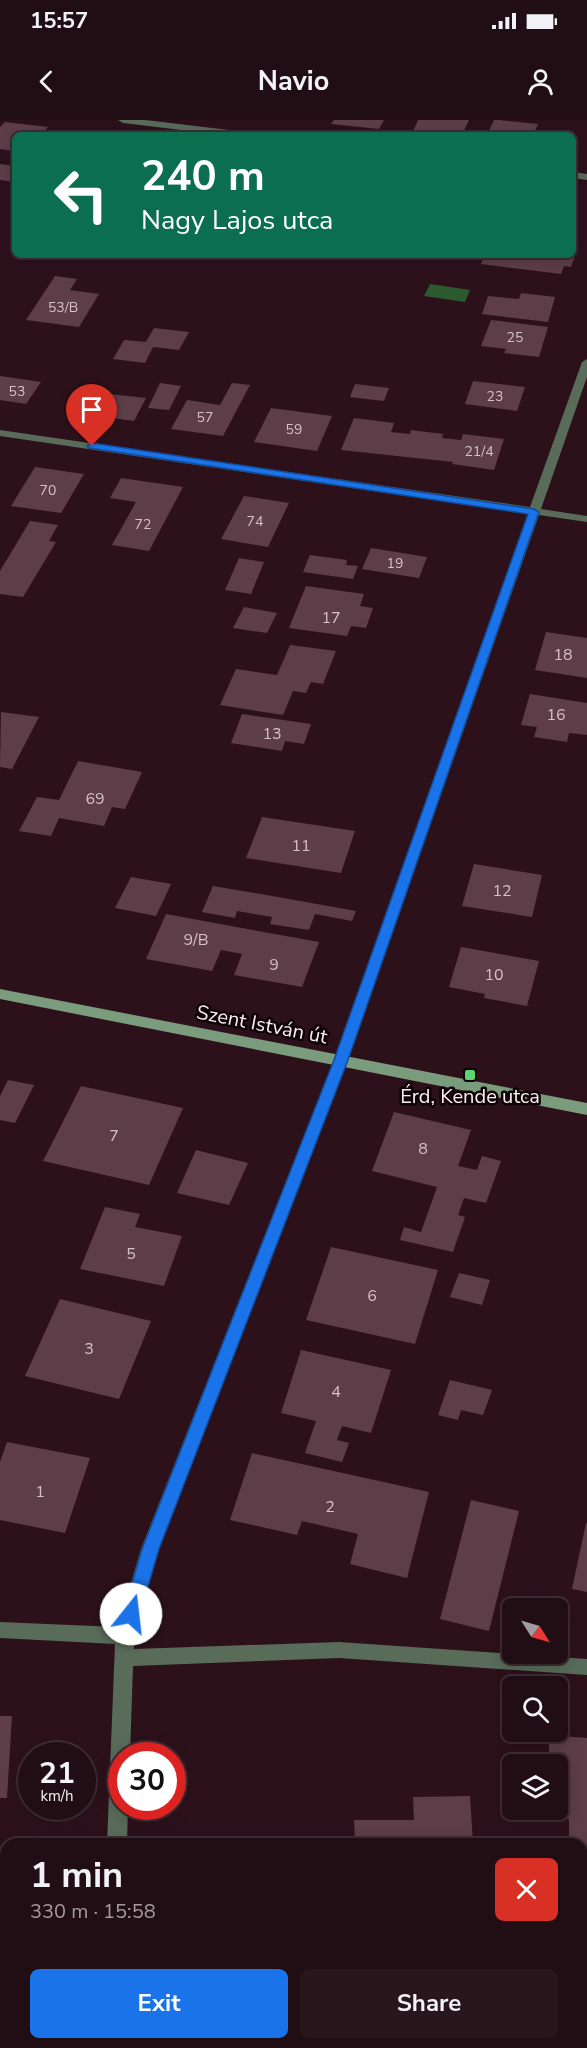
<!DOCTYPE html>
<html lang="en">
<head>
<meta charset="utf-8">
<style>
	body { margin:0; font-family:"Nunito Sans",sans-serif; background:#29161d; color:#f1f3f6; height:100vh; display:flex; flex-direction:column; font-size:22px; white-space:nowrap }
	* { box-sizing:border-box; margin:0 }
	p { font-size:20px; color:#a29ca0 }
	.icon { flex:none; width:33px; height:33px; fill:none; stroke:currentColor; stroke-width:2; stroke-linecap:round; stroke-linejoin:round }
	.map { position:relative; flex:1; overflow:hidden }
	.drawer { position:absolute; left:0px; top:1718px; width:588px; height:212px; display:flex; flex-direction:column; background:#210d14; border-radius:18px 18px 0 0; box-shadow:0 3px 15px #0003,0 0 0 2px #3e2d34 }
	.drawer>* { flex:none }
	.banner { position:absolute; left:12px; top:12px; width:564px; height:126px; border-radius:9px; box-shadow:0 3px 15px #0003,0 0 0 2px #3e2d34; background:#0b6e4f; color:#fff; overflow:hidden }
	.needle { width:39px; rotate:127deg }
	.tools { position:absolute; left:502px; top:1478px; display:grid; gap:12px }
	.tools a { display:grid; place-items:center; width:66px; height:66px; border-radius:9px; background:#210d14; box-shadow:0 3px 15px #0003,0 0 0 2px #3e2d34; font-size:30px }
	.speed { position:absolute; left:18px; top:1622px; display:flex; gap:12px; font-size:30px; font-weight:700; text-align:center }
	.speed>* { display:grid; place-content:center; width:78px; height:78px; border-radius:50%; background:#210d14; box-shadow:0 3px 15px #0003,0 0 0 2px #3e2d34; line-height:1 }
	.speed small { font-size:15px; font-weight:400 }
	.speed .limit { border:9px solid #d22; background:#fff; color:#111 }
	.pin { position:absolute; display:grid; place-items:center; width:51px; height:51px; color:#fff; margin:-62px -26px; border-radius:50% 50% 50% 0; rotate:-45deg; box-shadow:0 0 6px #0007 }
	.pin .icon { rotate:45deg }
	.me { position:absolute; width:66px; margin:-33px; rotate:16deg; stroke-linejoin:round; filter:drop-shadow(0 0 4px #0008) }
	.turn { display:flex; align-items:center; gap:21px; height:126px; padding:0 30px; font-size:27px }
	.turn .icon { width:78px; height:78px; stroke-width:2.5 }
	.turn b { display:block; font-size:42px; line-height:51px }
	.round { display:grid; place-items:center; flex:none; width:63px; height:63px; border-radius:9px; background:#29161d }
	.head { display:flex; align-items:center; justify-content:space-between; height:102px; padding:0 30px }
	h1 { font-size:36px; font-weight:700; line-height:45px }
	.cta { display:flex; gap:12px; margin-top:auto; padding:12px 30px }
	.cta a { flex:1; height:69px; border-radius:9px; background:#1a73e8; color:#fff; font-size:24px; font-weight:700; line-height:69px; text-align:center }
	.cta a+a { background:#29161d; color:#f1f3f6 }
	.status { display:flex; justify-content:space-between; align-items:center; height:42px; padding:0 30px; background:#210d14; direction:ltr }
	.status svg { height:16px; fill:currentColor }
	header { display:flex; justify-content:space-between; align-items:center; height:78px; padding:0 30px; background:#210d14; font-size:27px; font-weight:700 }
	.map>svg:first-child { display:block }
</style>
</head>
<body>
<div class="status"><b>15:57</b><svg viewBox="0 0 49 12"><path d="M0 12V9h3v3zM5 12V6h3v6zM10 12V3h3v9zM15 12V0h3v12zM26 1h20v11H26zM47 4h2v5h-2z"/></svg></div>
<header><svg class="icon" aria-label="back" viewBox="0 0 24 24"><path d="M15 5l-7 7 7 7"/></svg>Navio<svg class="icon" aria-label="person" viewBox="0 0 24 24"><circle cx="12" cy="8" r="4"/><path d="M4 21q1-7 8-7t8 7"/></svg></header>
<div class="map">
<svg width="587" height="1928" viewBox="0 0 587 1928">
	<rect width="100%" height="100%" fill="#2c111b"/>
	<!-- water -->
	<polygon fill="#2b5a31" points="430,164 470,170 465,182 424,176"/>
	<!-- building -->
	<g fill="#5d3d48">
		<polygon points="334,0 384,0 379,9 331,4"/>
		<polygon points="418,0 469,0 462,15 412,14"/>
		<polygon points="494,0 499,0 538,4 533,15 487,15"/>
		<polygon points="5,2 48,7 41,15 15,15 15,31 0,29 0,7"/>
		<polygon points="0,44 15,46 14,62 0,60"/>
		<polygon points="573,133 576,133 571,147 564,146 561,154 481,144 485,135 573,135"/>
		<polygon points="55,156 77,159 70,170 99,174 79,207 26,200"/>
		<polygon points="521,173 555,177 548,202 482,194 488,176 519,179"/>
		<polygon points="491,200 548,207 539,237 504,233 506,229 481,226"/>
		<polygon points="154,208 189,212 179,230 153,227 145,243 113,239 124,220 146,222"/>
		<polygon points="0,256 41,262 26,284 0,280"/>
		<polygon points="473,261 525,267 517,291 465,284"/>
		<polygon points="160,263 181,266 169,290 148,288"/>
		<polygon points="232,263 250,265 223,316 171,309 187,280 220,285"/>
		<polygon points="355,264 389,268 384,281 350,277"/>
		<polygon points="101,273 146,278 134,301 89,295"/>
		<polygon points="271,288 332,296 317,331 254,322"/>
		<polygon points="354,298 394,303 391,312 410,314 411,310 443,314 442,318 461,320 463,314 504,319 494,350 452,344 453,342 341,330"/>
		<polygon points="35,347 84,354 61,393 11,386"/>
		<polygon points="121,358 183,367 149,431 112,425 136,382 110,378"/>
		<polygon points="244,376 289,383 268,427 221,419"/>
		<polygon points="30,401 58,405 49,421 56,422 23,477 0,474 0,451"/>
		<polygon points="371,428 427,437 419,458 362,449"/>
		<polygon points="310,435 347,440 346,445 358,446 353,459 303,452"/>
		<polygon points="239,438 264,442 251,474 225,470"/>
		<polygon points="306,466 364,474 360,486 373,488 366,508 351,506 347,516 289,508"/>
		<polygon points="244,487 277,493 267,513 233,508"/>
		<polygon points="546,512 587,518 587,558 535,550"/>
		<polygon points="290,525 336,531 323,564 311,562 306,573 293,571 283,595 220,585 236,549 277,555"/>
		<polygon points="530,574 587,583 587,615 569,613 567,622 534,617 537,607 521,605"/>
		<polygon points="1,592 39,597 12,649 0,647"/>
		<polygon points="242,594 311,604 304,624 285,621 282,631 231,623"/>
		<polygon points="78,641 142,652 125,689 112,687 104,706 59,698 51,716 19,711 37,677 59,680"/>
		<polygon points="262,697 355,711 341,753 246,738"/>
		<polygon points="474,744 542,755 532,797 462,786"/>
		<polygon points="131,757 171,764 156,796 115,788"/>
		<polygon points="213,766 261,774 356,791 352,801 315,794 309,810 270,804 272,797 237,791 235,798 202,792"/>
		<polygon points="166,794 242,808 319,822 302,867 234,855 242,834 221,830 212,851 146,839"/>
		<polygon points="461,827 539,841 527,886 484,878 485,874 449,867"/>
		<polygon points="8,960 34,965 15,1003 0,1000 0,976"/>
		<polygon points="81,966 183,988 149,1065 43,1041"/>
		<polygon points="394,992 471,1010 458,1046 477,1050 482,1036 501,1041 486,1083 464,1078 458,1095 465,1097 453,1132 400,1120 404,1107 421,1112 437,1067 372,1051"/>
		<polygon points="196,1030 248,1043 229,1085 177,1073"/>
		<polygon points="105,1087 140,1094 135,1107 182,1116 164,1166 80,1149"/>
		<polygon points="331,1127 438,1150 415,1224 306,1200"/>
		<polygon points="459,1153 490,1160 482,1185 450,1177"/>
		<polygon points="60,1179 151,1201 119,1279 25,1256"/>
		<polygon points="301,1230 391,1250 371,1313 342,1306 337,1320 349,1323 342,1342 305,1333 316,1301 281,1293"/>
		<polygon points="450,1260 492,1270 483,1295 461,1290 458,1300 438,1295"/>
		<polygon points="7,1322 90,1338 65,1413 0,1400 0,1342"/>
		<polygon points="252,1333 429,1372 407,1458 350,1444 358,1414 302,1401 297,1415 230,1400"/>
		<polygon points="471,1380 519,1391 489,1511 440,1499"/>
		<polygon points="586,1403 587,1403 587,1472 572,1469"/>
		<polygon points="0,1596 12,1596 7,1678 0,1678"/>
		<polygon points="549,1615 587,1618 587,1798 582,1798 582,1724 569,1724 569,1699 548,1697 548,1689 558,1689 558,1644 549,1644"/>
		<polygon points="470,1676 473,1724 355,1724 354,1700 414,1700 413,1677"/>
		<rect x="410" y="1923" width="68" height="5"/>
	</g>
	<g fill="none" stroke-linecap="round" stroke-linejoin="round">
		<!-- street -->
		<g fill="#586c59" fill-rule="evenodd">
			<polygon points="118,0 145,0 246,12 251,15 223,15 123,3"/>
			<polygon points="573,52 587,54 587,60 573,58"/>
			<polygon points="587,239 587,257 541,389 587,396 587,402 539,395 348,940 159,1429 134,1516 134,1529 339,1522 587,1539 587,1555 339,1538 133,1546 130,1635 122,1635 122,1686 128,1686 127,1724 107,1724 115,1524 0,1518 0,1502 118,1507 141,1429 334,940 528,394 0,316 0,310 530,387 582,242"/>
			<rect x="104" y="1923" width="20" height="5"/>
		</g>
		<!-- secondary -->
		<polygon fill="#7b9b7d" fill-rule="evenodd" points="0,869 587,983 587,995 0,879"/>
	</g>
	<!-- route -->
	<polygon fill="#1a73e8" stroke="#114b97" stroke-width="1.5" points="92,323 534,389 539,392 348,940 159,1429 140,1494 137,1499 131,1501 126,1499 123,1494 142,1429 334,940 528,394 89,328 87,326"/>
	<!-- markers -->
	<rect fill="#5bd56e" stroke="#0d0306" stroke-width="2" x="464" y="949" width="12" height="12" rx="3"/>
	<g text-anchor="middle" stroke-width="5" stroke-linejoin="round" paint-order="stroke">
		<!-- far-number labels -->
		<g font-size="14" fill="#d5c1c8">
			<text x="63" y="192">53/B</text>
			<text x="515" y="222">25</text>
			<text x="17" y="276">53</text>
			<text x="495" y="281">23</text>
			<text x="205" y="302">57</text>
			<text x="294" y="314">59</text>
			<text x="479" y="336">21/4</text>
			<text x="48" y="375">70</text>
			<text x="255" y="406">74</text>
			<text x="143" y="409">72</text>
			<text x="395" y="448">19</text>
		</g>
		<!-- number labels -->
		<g font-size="16" fill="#d5c1c8">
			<text x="331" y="503">17</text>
			<text x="563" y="540">18</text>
			<text x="556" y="600">16</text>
			<text x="272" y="619">13</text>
			<text x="95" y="684">69</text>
			<text x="301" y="731">11</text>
			<text x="502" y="776">12</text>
			<text x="196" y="825">9/B</text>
			<text x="274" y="850">9</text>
			<text x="494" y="860">10</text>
			<text x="114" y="1021">7</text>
			<text x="423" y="1034">8</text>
			<text x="131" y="1139">5</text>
			<text x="372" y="1181">6</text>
			<text x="89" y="1234">3</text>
			<text x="336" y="1277">4</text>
			<text x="40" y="1377">1</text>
			<text x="330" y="1392">2</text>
		</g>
		<!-- street labels -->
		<g font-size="20" fill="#fdedf2" stroke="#0d0306">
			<text transform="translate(262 904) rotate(11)" y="7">Szent István út</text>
		</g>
		<!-- poi labels -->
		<g font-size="20" fill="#fdedf2" stroke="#0d0306">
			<text x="470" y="983">Érd, Kende utca</text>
		</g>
	</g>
</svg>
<div class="tools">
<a><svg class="needle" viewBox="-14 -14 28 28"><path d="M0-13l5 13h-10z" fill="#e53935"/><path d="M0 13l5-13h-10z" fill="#a29ca0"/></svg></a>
<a><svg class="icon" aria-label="search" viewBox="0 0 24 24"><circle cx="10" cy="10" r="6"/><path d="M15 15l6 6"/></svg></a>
<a><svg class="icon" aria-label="layers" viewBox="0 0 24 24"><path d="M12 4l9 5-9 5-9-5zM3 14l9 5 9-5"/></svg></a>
</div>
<div class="speed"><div>21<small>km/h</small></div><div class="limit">30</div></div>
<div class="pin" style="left:92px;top:326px;background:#d93025"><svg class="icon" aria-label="arrive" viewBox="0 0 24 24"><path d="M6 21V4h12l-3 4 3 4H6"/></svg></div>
<svg class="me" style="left:131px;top:1494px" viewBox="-20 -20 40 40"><circle r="19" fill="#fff"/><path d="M0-13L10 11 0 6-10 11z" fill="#1a73e8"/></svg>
<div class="banner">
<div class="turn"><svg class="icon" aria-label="left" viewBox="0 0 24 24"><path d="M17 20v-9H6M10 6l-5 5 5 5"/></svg><div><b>240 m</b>Nagy Lajos utca</div></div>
</div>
<section class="drawer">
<div class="head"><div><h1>1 min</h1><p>330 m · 15:58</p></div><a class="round" style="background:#d93025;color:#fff"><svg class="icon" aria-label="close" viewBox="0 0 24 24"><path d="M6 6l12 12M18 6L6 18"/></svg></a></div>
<div class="cta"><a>Exit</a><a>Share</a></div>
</section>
</div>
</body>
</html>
